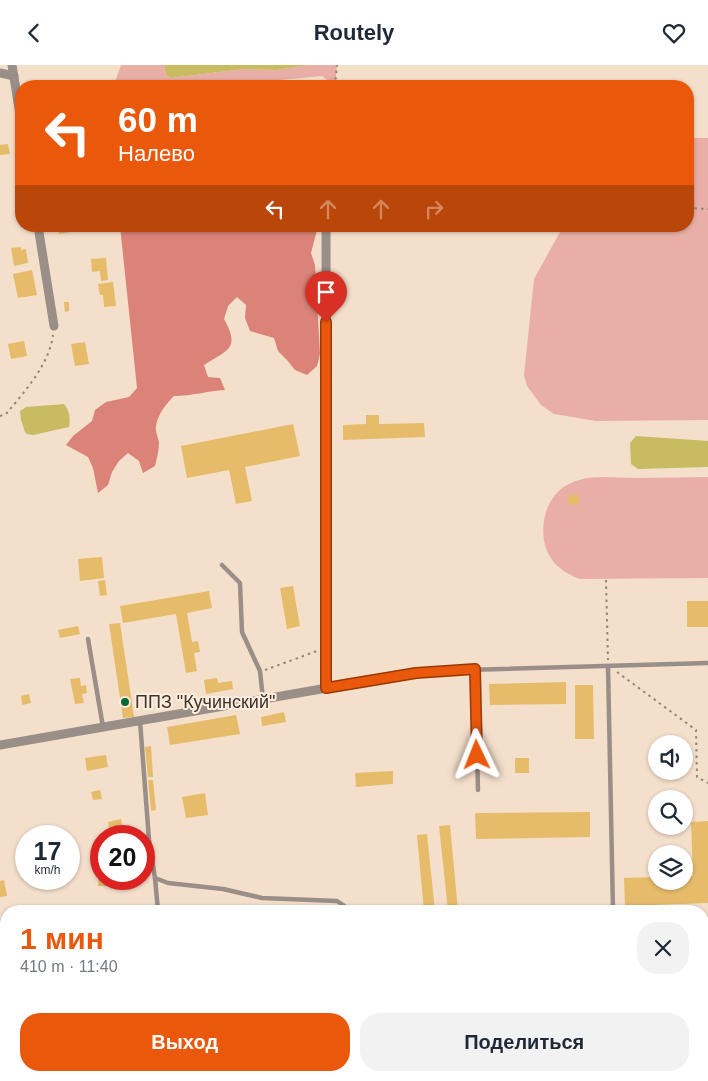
<!DOCTYPE html>
<html lang="ru">
<head>
<meta charset="utf-8">
<style>
	body { margin:0; font-family:Helvetica,sans-serif; background:#f2f2f3; color:#1f2937; height:100vh; display:flex; flex-direction:column; font-size:19px; white-space:nowrap }
	* { box-sizing:border-box; margin:0 }
	p { font-size:16px; color:#747a83 }
	.icon { flex:none; width:28px; height:28px; fill:none; stroke:currentColor; stroke-width:2; stroke-linecap:round; stroke-linejoin:round }
	.map { position:relative; flex:1; overflow:hidden }
	.details { position:absolute; left:0px; top:840px; width:709px; height:176px; display:flex; flex-direction:column; background:#fff; border-radius:20px 20px 0 0; box-shadow:0 1px 4px #0004 }
	.details>* { flex:none }
	.hud { position:absolute; left:15px; top:15px; width:679px; height:152px; border-radius:20px; box-shadow:0 1px 4px #0004; background:#ea580c; color:#fff; overflow:hidden }
	.tools { position:absolute; left:648px; top:670px; display:grid; gap:10px }
	.tools a { display:grid; place-items:center; width:45px; height:45px; border-radius:50%; background:#fff; box-shadow:0 1px 4px #0004; font-size:25px }
	.speed { position:absolute; left:15px; top:760px; display:flex; gap:10px; font-size:25px; font-weight:700; text-align:center }
	.speed>* { display:grid; place-content:center; width:65px; height:65px; border-radius:50%; background:#fff; box-shadow:0 1px 4px #0004; line-height:1 }
	.speed small { font-size:12px; font-weight:400 }
	.speed .limit { border:8px solid #d22; background:#fff; color:#111 }
	.pin { position:absolute; display:grid; place-items:center; width:42px; height:42px; color:#fff; margin:-51px -21px; border-radius:50% 50% 50% 0; rotate:-45deg; box-shadow:0 0 5px #0007 }
	.pin .icon { rotate:45deg }
	.me { position:absolute; width:55px; margin:-28px; rotate:358deg; stroke-linejoin:round; filter:drop-shadow(0 0 4px #0008) }
	.turn { display:flex; align-items:center; gap:18px; height:105px; padding:0 20px; font-size:22px }
	.turn .icon { width:65px; height:65px; stroke-width:2.5 }
	.turn b { display:block; font-size:35px; line-height:42px }
	.lanes { display:flex; align-items:center; height:48px; padding:0 20px; background:#0003; justify-content:center; gap:25px; direction:ltr }
	.lanes .off { opacity:.35 }
	.round { display:grid; place-items:center; flex:none; width:52px; height:52px; border-radius:20px; background:#f2f2f3 }
	.headline { display:flex; align-items:center; justify-content:space-between; height:85px; padding:0 20px }
	h1 { font-size:30px; font-weight:700; line-height:38px; color:#ea580c }
	.button { display:flex; gap:10px; margin-top:auto; padding:10px 20px }
	.button a { flex:1; height:58px; border-radius:20px; background:#ea580c; color:#fff; font-size:20px; font-weight:700; line-height:58px; text-align:center }
	.button a+a { background:#f2f2f3; color:#1f2937 }
	header { display:flex; justify-content:space-between; align-items:center; height:65px; padding:0 20px; background:#fff; font-size:22px; font-weight:700 }
	.map>svg:first-child { display:block }
</style>
</head>
<body>
<header><svg class="icon" aria-label="back" viewBox="0 0 24 24"><path d="M15 5l-7 7 7 7"/></svg>Routely<svg class="icon" aria-label="heart" viewBox="0 0 24 24"><path d="M12 20l-8-8c-3-5 5-10 8-4 3-6 11-1 8 4z"/></svg></header>
<div class="map">
<svg width="708" height="1016" viewBox="0 0 708 1016">
	<rect width="100%" height="100%" fill="#f4dfcb"/>
	<!-- green -->
	<g fill="#e9afa7">
		<polygon points="121,0 164,0 166,10 171,13 244,4 276,5 309,0 337,0 335,21 322,11 248,18 246,21 125,21 115,17"/>
		<polygon points="688,73 708,73 708,355 596,356 554,349 541,340 527,321 524,310 534,214 560,167 577,161 688,161"/>
		<path d="M 708,412 L 708,513 L 580,514 C 561,507 547,495 544,475 C 540,449 552,422 579,415 C 596,410 617,413 636,413 C 660,413 684,412 708,412 Z"/>
		<polygon points="703,902 708,902 708,1016 500,1016 499,1010 702,1010"/>
	</g>
	<!-- forest -->
	<path fill="#db8378" d="M 120,161 L 318,161 L 311,188 L 315,200 L 320,289 L 317,301 L 307,310 L 295,305 L 287,295 L 278,286 L 274,273 L 250,266 L 245,253 L 246,240 L 237,232 L 228,241 L 224,254 C 241,284 227,285 204,300 L 208,312 L 220,313 L 225,325 C 208,326 192,331 174,331 C 166,339 158,349 156,361 C 155,366 158,372 159,377 C 159,385 157,393 155,401 L 143,408 L 139,396 L 128,388 L 119,396 L 112,407 L 108,420 L 98,428 L 93,403 L 88,392 L 66,380 L 73,371 L 92,356 L 95,345 L 106,337 L 129,332 L 137,323 Z"/>
	<!-- water -->
	<g fill="#c8bb62">
		<polygon points="164,0 309,0 276,5 244,4 171,13 166,10"/>
		<path d="M 64,339 C 69,344 71,355 69,362 L 33,370 L 27,369 L 25,367 L 21,355 L 20,346 L 26,342 Z"/>
		<polygon points="636,371 708,376 708,402 638,404 631,399 630,378"/>
	</g>
	<!-- building -->
	<g fill="#e6bc6b">
		<polygon points="8,79 10,89 0,90 0,80"/>
		<polygon points="57,161 76,161 77,166 59,169"/>
		<polygon points="338,161 435,161 435,163 338,166"/>
		<polygon points="21,182 21,185 26,184 28,198 14,201 11,183"/>
		<polygon points="106,193 108,215 101,216 100,206 92,207 91,194"/>
		<polygon points="32,205 37,230 18,233 13,209"/>
		<polygon points="113,217 116,241 104,242 103,230 100,230 98,219"/>
		<polygon points="64,237 69,237 69,246 65,247"/>
		<polygon points="24,276 27,291 11,294 8,279"/>
		<polygon points="85,277 89,299 75,301 71,279"/>
		<polygon points="366,350 379,350 379,359 424,358 425,372 343,375 343,360 366,359"/>
		<polygon points="293,359 300,391 245,402 252,436 236,439 229,405 187,413 181,381"/>
		<polygon points="568,430 579,430 579,439 568,440"/>
		<polygon points="102,492 104,513 80,516 78,494"/>
		<polygon points="105,515 107,530 100,531 98,516"/>
		<polygon points="293,521 300,561 287,564 280,523"/>
		<polygon points="209,526 212,543 187,548 192,577 198,576 200,587 194,588 197,606 186,608 176,549 123,558 120,541"/>
		<rect x="687" y="536" width="21" height="26"/>
		<polygon points="120,558 134,652 123,653 109,559"/>
		<polygon points="78,561 80,569 60,573 58,565"/>
		<polygon points="80,613 81,621 86,620 87,628 82,629 84,638 75,639 70,614"/>
		<polygon points="217,613 218,618 232,616 233,624 206,629 204,615"/>
		<polygon points="566,617 566,639 490,640 489,619"/>
		<polygon points="575,620 593,620 594,674 575,674"/>
		<polygon points="29,629 31,638 22,640 21,631"/>
		<polygon points="284,647 286,657 262,661 261,652"/>
		<polygon points="236,650 240,669 170,680 167,662"/>
		<polygon points="151,681 153,712 148,712 145,682"/>
		<polygon points="106,690 108,702 87,706 85,693"/>
		<rect x="515" y="693" width="14" height="15"/>
		<polygon points="393,706 393,719 356,722 355,708"/>
		<polygon points="148,715 153,715 156,745 151,746"/>
		<polygon points="100,725 102,734 93,735 91,727"/>
		<polygon points="205,728 208,750 186,753 182,732"/>
		<polygon points="590,747 590,772 476,774 475,748"/>
		<polygon points="121,754 124,771 110,771 108,757"/>
		<polygon points="708,756 708,838 625,841 624,813 656,812 656,816 684,816 684,811 693,811 691,757"/>
		<polygon points="450,760 458,846 448,846 439,761"/>
		<polygon points="427,769 435,846 424,846 417,770"/>
		<polygon points="99,807 101,807 101,814 112,814 112,821 98,821"/>
		<polygon points="4,815 7,831 0,832 0,816"/>
		<polygon points="6,851 6,881 1,882 0,859 4,858 3,852"/>
		<rect x="702" y="868" width="6" height="19"/>
		<polygon points="6,894 6,902 0,903 0,895"/>
		<polygon points="92,1010 109,1010 110,1015 93,1016"/>
		<polygon points="130,1010 154,1010 154,1011 150,1012 151,1016 131,1016"/>
	</g>
	<g fill="none" stroke-linecap="round" stroke-linejoin="round">
		<!-- path -->
		<g stroke="#948578" stroke-width="2" stroke-dasharray="2.5 4" stroke-linecap="butt">
			<polyline points="335,21 337,0"/>
			<polyline points="688,143 708,144"/>
			<path d="M 0,351 L 6,349 C 25,326 49,300 53,270"/>
			<polyline points="606,515 608,595"/>
			<polyline points="265,605 317,586"/>
			<polyline points="617,607 696,665 697,712 708,718"/>
		</g>
		<!-- lane -->
		<g stroke="#9a8e89" stroke-width="4.5">
			<polyline points="222,500 240,518 242,567 260,606 263,634"/>
			<polyline points="88,574 103,662"/>
			<polyline points="608,601 613,846"/>
			<polyline points="475,604 478,725"/>
			<polyline points="327,623 433,606 708,598"/>
			<polyline points="140,656 149,775 155,813 158,846"/>
			<polyline points="155,813 168,818 223,824 262,833 337,836 352,846"/>
			<polyline points="702,856 708,856"/>
			<polyline points="0,910 6,909"/>
			<polyline points="702,931 708,931"/>
			<polyline points="177,1010 178,1016"/>
			<polyline points="359,1010 360,1016"/>
			<polyline points="511,1010 512,1016"/>
			<polyline points="683,1010 684,1016"/>
		</g>
		<!-- street -->
		<g stroke="#9a8e89" stroke-width="9">
			<polyline points="12,0 21,56"/>
			<polyline points="0,8 14,11"/>
			<polyline points="38,161 54,261"/>
			<polyline points="0,680 327,623 326,161"/>
			<polyline points="454,1016 460,1015 463,1010"/>
		</g>
	</g>
	<g fill="none" stroke-linecap="round" stroke-linejoin="round">
		<!-- route casing -->
		<g stroke="#983908" stroke-width="12">
			<polyline id="route" points="326,257 326,623 416,608 475,604 477,690"/>
		</g>
		<!-- route -->
		<use href="#route" stroke="#ea580c" stroke-width="9"/>
	</g>
	<!-- markers -->
	<circle fill="#07683c" stroke="#feeddd" stroke-width="2" cx="125" cy="637" r="5"/>
	<g text-anchor="middle" stroke-width="4" stroke-linejoin="round" paint-order="stroke">
		<!-- poi labels -->
		<g font-size="18" fill="#3c332c" stroke="#feeddd" text-anchor="start">
			<text x="135" y="643">ППЗ "Кучинский"</text>
		</g>
	</g>
</svg>
<div class="tools">
<a><svg class="icon" aria-label="sound" viewBox="0 0 24 24"><path d="M4 9h4l5-4v14l-5-4H4zM17 9q2 3 0 6"/></svg></a>
<a><svg class="icon" aria-label="search" viewBox="0 0 24 24"><circle cx="10" cy="10" r="6"/><path d="M15 15l6 6"/></svg></a>
<a><svg class="icon" aria-label="layers" viewBox="0 0 24 24"><path d="M12 4l9 5-9 5-9-5zM3 14l9 5 9-5"/></svg></a>
</div>
<div class="speed"><div>17<small>km/h</small></div><div class="limit">20</div></div>
<div class="pin" style="left:326px;top:257px;background:#d93025"><svg class="icon" aria-label="arrive" viewBox="0 0 24 24"><path d="M6 21V4h12l-3 4 3 4H6"/></svg></div>
<svg class="me" style="left:477px;top:690px" viewBox="-20 -20 40 40"><path d="M0-17L14 15 0 8-14 15z" fill="#ea580c" stroke="#fff" stroke-width="4"/></svg>
<div class="hud">
<div class="turn"><svg class="icon" aria-label="left" viewBox="0 0 24 24"><path d="M17 20v-9H6M10 6l-5 5 5 5"/></svg><div><b>60 m</b>Налево</div></div>
<div class="lanes"><svg class="icon" aria-label="left" viewBox="0 0 24 24"><path d="M17 20v-9H6M10 6l-5 5 5 5"/></svg><svg class="icon off" aria-label="ahead" viewBox="0 0 24 24"><path d="M12 20V5M6 11l6-6 6 6"/></svg><svg class="icon off" aria-label="ahead" viewBox="0 0 24 24"><path d="M12 20V5M6 11l6-6 6 6"/></svg><svg class="icon off" aria-label="right" viewBox="0 0 24 24"><path d="M7 20v-9h11M14 6l5 5-5 5"/></svg></div>
</div>
<section class="details">
<div class="headline"><div><h1>1 мин</h1><p>410 m · 11:40</p></div><a class="round"><svg class="icon" aria-label="close" viewBox="0 0 24 24"><path d="M6 6l12 12M18 6L6 18"/></svg></a></div>
<div class="button"><a>Выход</a><a>Поделиться</a></div>
</section>
</div>
</body>
</html>
